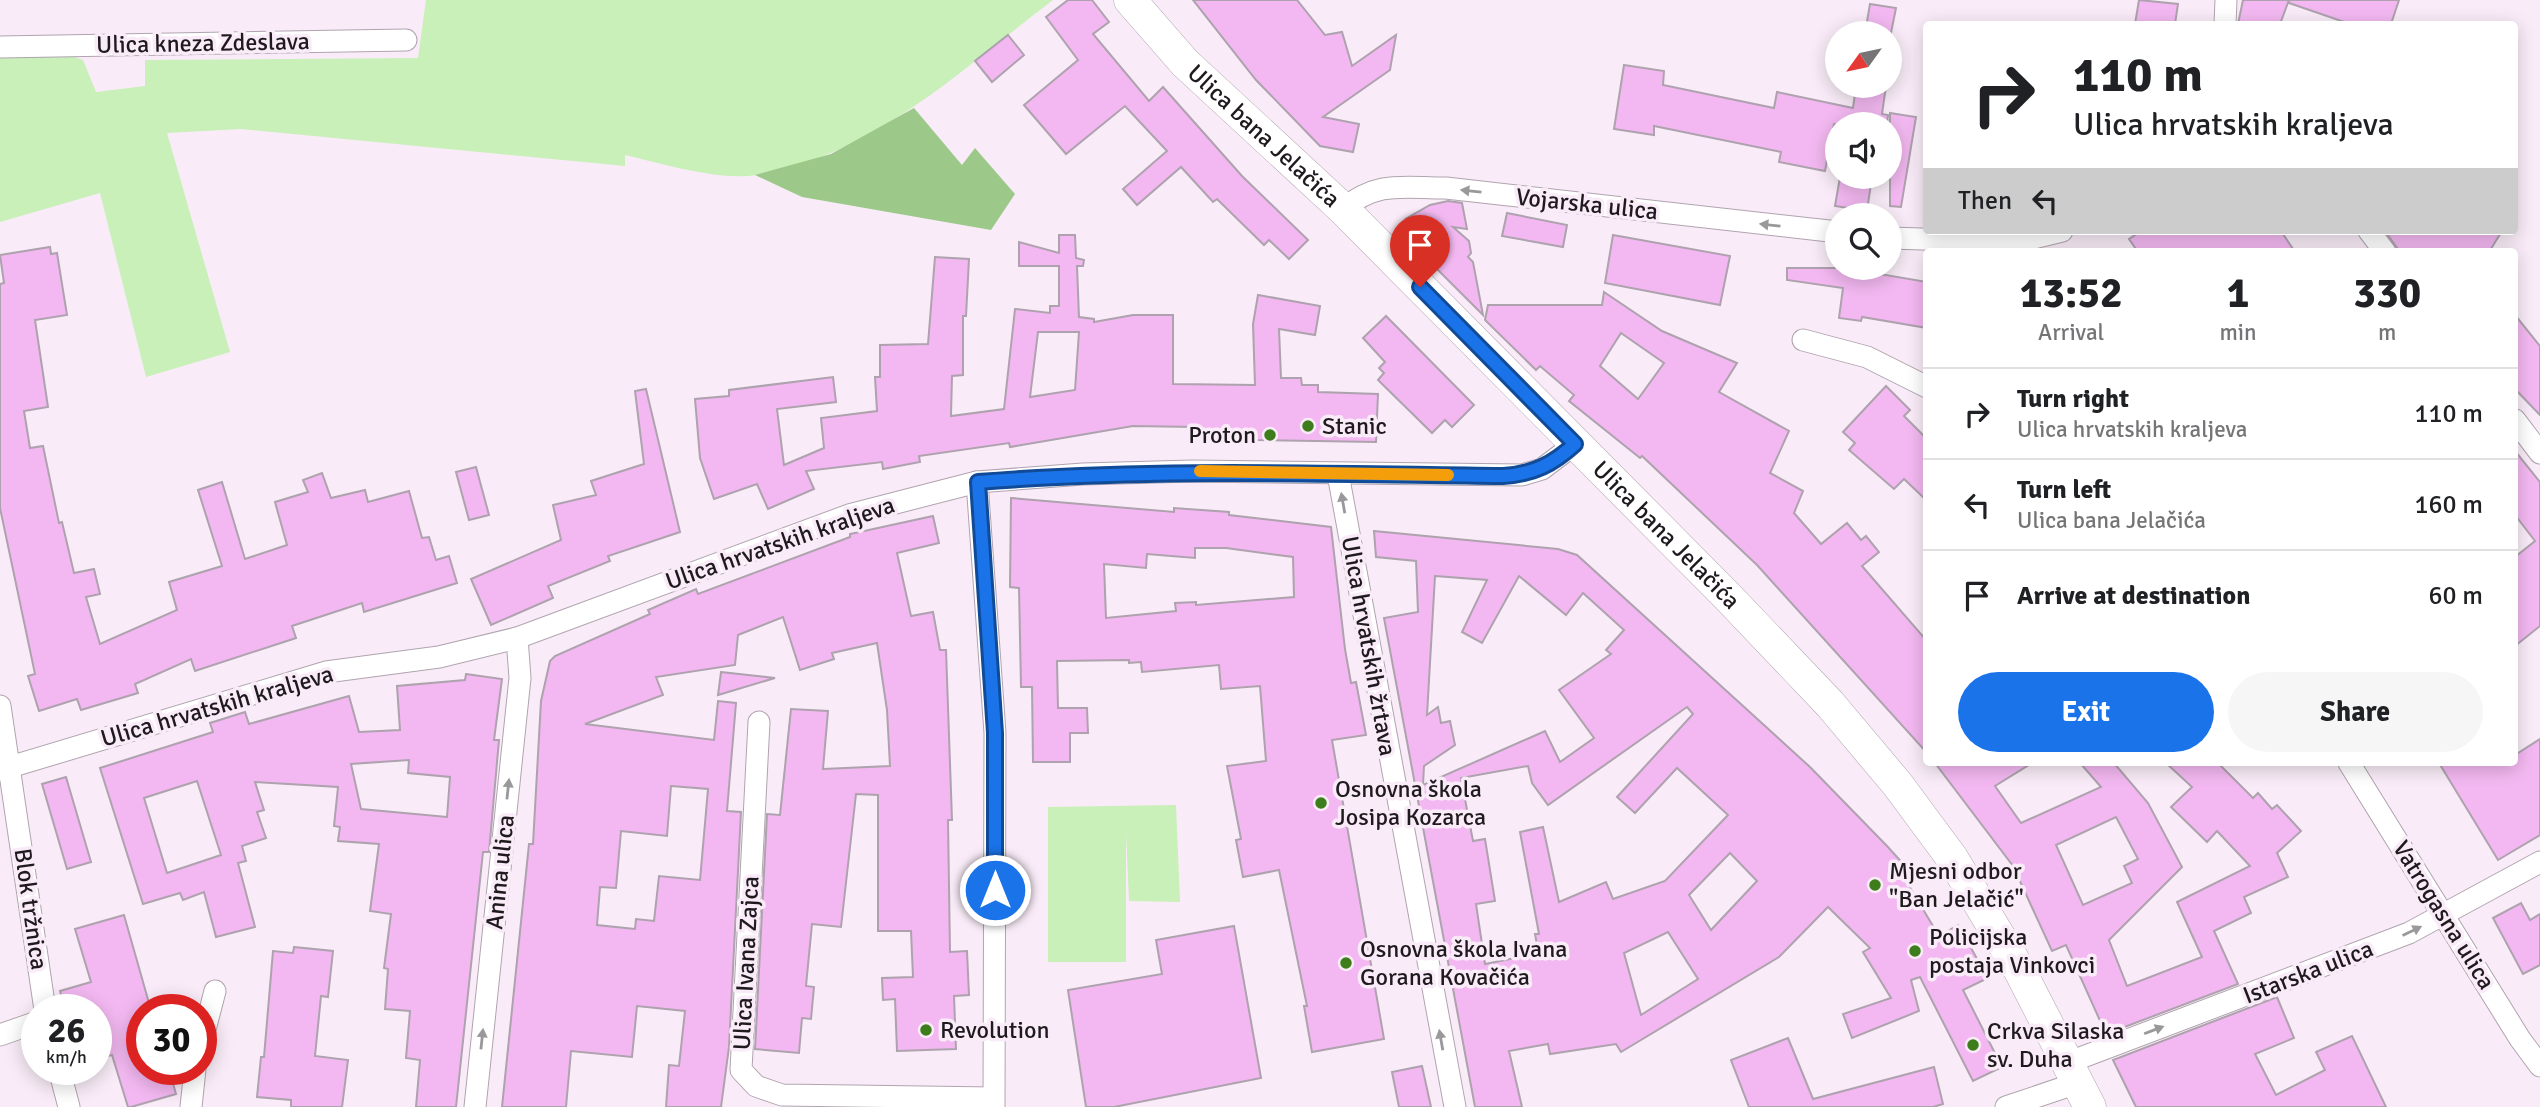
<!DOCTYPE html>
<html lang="en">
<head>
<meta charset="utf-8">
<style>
	body { margin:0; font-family:Signika,sans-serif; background:#f6f6f6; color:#202124; height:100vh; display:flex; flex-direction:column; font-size:26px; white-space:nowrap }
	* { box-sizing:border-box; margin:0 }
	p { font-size:23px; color:#757577 }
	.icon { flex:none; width:38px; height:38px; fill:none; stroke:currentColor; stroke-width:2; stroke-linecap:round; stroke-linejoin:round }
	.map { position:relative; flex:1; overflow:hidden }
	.drawer { position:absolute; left:1923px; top:248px; width:595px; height:518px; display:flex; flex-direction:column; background:#fff; border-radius:7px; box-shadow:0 4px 18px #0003 }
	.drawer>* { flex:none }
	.guide { position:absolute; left:1923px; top:21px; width:595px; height:214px; border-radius:7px; box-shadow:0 4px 18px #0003; background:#fff; color:#202124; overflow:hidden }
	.needle { width:46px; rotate:237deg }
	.buttons { position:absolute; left:1825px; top:21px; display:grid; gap:14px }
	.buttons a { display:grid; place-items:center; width:77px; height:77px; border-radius:50%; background:#fff; box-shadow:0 4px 18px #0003; font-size:35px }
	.speed { position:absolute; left:21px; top:994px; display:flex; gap:14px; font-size:35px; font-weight:700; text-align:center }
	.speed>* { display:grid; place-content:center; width:91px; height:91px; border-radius:50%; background:#fff; box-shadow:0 4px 18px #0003; line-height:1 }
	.speed small { font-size:18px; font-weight:400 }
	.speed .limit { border:10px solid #d22; background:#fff; color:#111 }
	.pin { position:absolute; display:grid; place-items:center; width:60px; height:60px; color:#fff; margin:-72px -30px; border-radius:50% 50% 50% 0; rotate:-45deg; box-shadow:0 0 7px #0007 }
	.pin .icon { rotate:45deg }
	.me { position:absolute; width:77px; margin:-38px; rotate:0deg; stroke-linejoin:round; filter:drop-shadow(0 0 5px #0008) }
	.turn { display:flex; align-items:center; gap:24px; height:147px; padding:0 35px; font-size:32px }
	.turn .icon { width:91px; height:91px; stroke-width:2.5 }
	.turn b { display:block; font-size:49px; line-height:60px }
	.then { display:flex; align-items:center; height:66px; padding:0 35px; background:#0003; gap:14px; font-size:26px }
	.eta { display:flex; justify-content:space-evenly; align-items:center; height:119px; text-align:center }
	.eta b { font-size:42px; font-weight:700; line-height:49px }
	.cta { display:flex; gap:14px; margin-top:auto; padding:14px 35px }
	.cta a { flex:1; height:80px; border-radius:42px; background:#1a73e8; color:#fff; font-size:28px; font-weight:700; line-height:80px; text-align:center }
	.cta a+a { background:#f6f6f6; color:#202124 }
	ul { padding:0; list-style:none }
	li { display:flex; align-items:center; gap:21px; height:91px; padding:0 35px; border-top:2px solid #e0e0e0 }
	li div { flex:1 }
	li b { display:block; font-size:26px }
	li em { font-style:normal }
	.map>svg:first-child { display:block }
</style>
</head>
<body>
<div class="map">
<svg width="2540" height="1107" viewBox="0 0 2540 1107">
	<rect width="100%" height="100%" fill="#f9ecf8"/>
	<!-- green -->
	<g fill="#c8f0b8">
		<path d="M 426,0 L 1053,0 C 962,69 874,155 757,175 C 719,181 663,164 625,155 L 625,166 L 241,129 L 167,133 L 230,352 L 146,377 L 100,193 L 0,222 L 0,57 L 72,56 L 83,60 L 96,92 L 145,86 L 145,60 L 418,58 Z"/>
		<polygon points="1176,805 1180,902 1129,901 1126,832 1126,962 1048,962 1048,807"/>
	</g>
	<!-- forest -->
	<polygon fill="#9cc98a" points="914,108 962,165 975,148 1015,194 991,230 802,197 755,175 831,154"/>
	<!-- building -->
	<g fill="#f3b8f1" stroke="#ada2ad" stroke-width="2" fill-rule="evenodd">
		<polygon points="1068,0 1092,0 1109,22 1093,34 1149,101 1163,87 1242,176 1308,240 1289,259 1269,240 1264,245 1217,199 1213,202 1181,167 1137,205 1123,189 1167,151 1125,106 1066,154 1024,105 1078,60 1046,17"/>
		<polygon points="1193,0 1297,0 1325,35 1342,32 1352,66 1396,35 1390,70 1323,117 1359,124 1353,152 1320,146 1256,80"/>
		<polygon points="2139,0 2178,4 2175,24 2135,24"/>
		<polygon points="2243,0 2289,0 2280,24 2238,24"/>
		<polygon points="2289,0 2399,0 2391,24 2350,24 2289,3"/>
		<polygon points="1870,4 1896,8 1891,33 1865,33"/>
		<polygon points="1008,35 1024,55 992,82 975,61"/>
		<polygon points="1624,65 1664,71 1663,85 1774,108 1777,92 1853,108 1856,86 1886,86 1882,114 1888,115 1887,124 1834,124 1825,171 1779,162 1781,152 1654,126 1654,135 1614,129"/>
		<polygon points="1890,113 1916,117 1901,207 1890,206"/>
		<polygon points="1840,177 1872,177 1867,211 1835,206"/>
		<polygon points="1448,201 1462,203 1467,229 1453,227 1469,241 1471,253 1468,257 1473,262 1483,315 1402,234 1416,219 1407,218 1430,205"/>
		<polygon points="1507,213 1567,225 1563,247 1502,236"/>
		<polygon points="2141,231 2281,231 2295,252 2138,252 2129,239"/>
		<polygon points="2385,231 2502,231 2489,252 2400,252"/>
		<path d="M 1059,235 L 1075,235 L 1076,258 L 1084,260 L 1083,266 L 1077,266 L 1079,317 L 1094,319 L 1094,322 L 1133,315 L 1173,315 L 1173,384 L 1255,385 L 1253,324 L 1258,295 L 1320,306 L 1315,335 L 1279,329 L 1281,378 L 1301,378 L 1302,385 L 1318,385 L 1318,392 L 1378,394 L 1376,442 L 1256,440 L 1256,434 L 1196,433 L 1196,427 L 1133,426 L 1010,447 L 1009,443 L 919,456 L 920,462 L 883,469 L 882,462 L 806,471 L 814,489 L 768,509 L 757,484 L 714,499 L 700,458 L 695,399 L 729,396 L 729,390 L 833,377 L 836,402 L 777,409 L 784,465 L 824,448 L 821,418 L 877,411 L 875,377 L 880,377 L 880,345 L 928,344 L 935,257 L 969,259 L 966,316 L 963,316 L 963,375 L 952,376 L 951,416 L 1004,409 L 1015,309 L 1050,313 L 1050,306 L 1059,306 L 1059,266 L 1019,266 L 1019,242 L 1059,253 ZM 1038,332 L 1079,332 L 1075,390 L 1030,397 Z"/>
		<polygon points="1613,235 1730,256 1720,305 1605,283"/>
		<polygon points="50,247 51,254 57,253 67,315 35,320 48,407 24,411 30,448 43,446 59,523 62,522 74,573 94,569 100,594 86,597 100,644 177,610 169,582 222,566 198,490 222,482 245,559 287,545 275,502 308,492 303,480 322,473 331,498 365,490 368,502 409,491 422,538 429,537 436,560 449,556 457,583 364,612 362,603 292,626 296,638 195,671 191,659 135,684 138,693 81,710 77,699 39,711 28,676 35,674 0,508 0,284 4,283 0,255"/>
		<polygon points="1787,268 1868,268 1868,272 1927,282 1927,328 1862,317 1861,321 1839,318 1843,288 1787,280"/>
		<path d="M 1604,292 L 1662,331 L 1737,363 L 1719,392 L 1789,431 L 1770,473 L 1803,491 L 1794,513 L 1821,544 L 1847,523 L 1861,540 L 1866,536 L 1879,552 L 1862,566 L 1927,641 L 1927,753 L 1757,565 L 1642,456 L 1640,458 L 1569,401 L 1574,395 L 1540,366 L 1536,370 L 1485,320 L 1488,305 L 1602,305 ZM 1621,333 L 1664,363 L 1638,399 L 1600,366 Z"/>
		<polygon points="2515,315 2540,346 2540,415 2515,389"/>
		<polygon points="1386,316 1474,405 1452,427 1445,420 1432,433 1378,380 1384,373 1379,368 1385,362 1363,338"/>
		<polygon points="1886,386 1910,410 1904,416 1927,439 1927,501 1904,479 1894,489 1849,450 1855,443 1843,432"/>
		<polygon points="646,389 680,532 608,556 610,561 548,586 553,598 491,625 471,579 561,540 553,505 596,495 591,481 644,464 635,391"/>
		<polygon points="2515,451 2540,482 2540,626 2515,646 2515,557 2535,541 2515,515"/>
		<polygon points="476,467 489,515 469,520 456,472"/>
		<path d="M 1011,498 L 1174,512 L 1174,508 L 1229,512 L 1229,515 L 1331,527 L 1345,649 L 1351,683 L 1356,682 L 1366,735 L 1332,740 L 1384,1039 L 1312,1052 L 1304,1006 L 1307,1006 L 1279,870 L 1243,877 L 1236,840 L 1241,839 L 1227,766 L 1266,761 L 1260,686 L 1221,689 L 1219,665 L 1142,672 L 1141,662 L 1129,663 L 1129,660 L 1057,661 L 1058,708 L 1087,708 L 1088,733 L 1070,733 L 1070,762 L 1033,762 L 1032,687 L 1021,687 L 1019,588 L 1010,587 ZM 1195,548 L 1226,548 L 1293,557 L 1294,597 L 1196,605 L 1196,602 L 1175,603 L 1176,611 L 1106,618 L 1104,564 L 1146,568 L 1147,554 L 1195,558 Z"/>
		<path d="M 933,516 L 939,543 L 897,553 L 911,616 L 933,612 L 940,650 L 946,650 L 952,820 L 948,820 L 950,952 L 967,951 L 969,995 L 954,996 L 956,1049 L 897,1051 L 895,999 L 883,1000 L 882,978 L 913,977 L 911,931 L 878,931 L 878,795 L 856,794 L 841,927 L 812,924 L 806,986 L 814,987 L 811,1019 L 802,1018 L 799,1053 L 755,1049 L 767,814 L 780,815 L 791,709 L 828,711 L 823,769 L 890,766 L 887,710 L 877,643 L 832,653 L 834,659 L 800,670 L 783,617 L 738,635 L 735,665 L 656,677 L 663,695 L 585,724 L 714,740 L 718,701 L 736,703 L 727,811 L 741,812 L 729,1047 L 721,1107 L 666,1107 L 669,1065 L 679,1066 L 685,1011 L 637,1006 L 632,1057 L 571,1051 L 566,1107 L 502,1107 L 529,844 L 533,844 L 541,701 L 550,661 L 555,656 L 650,614 L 648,610 L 696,589 L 698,594 L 850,537 L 850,534 ZM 671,786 L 708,789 L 700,880 L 659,876 L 654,921 L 636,919 L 635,929 L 597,925 L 600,887 L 616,888 L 621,831 L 667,836 Z"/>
		<path d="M 1374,531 L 1558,549 L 1577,555 L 1810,767 L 1887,846 L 1916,878 L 1909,886 L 1939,936 L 1958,925 L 1988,978 L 1963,990 L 2002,1067 L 1973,1081 L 1920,977 L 1911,980 L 1919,1011 L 1852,1038 L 1843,1014 L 1891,998 L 1863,952 L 1870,948 L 1828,907 L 1779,957 L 1621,1052 L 1616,1044 L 1550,1054 L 1548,1044 L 1509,1051 L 1522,1107 L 1475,1107 L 1384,618 L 1418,612 L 1416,561 L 1376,557 ZM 1435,576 L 1487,580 L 1462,632 L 1482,643 L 1519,576 L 1566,615 L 1583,593 L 1624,630 L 1606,650 L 1611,654 L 1559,690 L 1594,738 L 1560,762 L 1545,731 L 1423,785 L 1424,766 L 1455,745 L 1450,721 L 1441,723 L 1438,707 L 1427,715 ZM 1687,707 L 1693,714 L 1617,797 L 1635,813 L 1677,768 L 1728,815 L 1665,881 L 1613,899 L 1606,882 L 1559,902 L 1543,827 L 1520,832 L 1539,934 L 1535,934 L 1537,945 L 1528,948 L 1530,955 L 1485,964 L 1476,904 L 1495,901 L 1485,839 L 1473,841 L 1461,778 L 1528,766 L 1532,783 L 1548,805 ZM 1730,853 L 1757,881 L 1711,930 L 1689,895 ZM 1668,932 L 1698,979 L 1641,1015 L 1624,953 Z"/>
		<polygon points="721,672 775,678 718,695"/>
		<path d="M 466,674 L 502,679 L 494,740 L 499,740 L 489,852 L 483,852 L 456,1107 L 416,1107 L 420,1060 L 406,1058 L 410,1011 L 385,1009 L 388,969 L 384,968 L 391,914 L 370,911 L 379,844 L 338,841 L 340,827 L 334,826 L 338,787 L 255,782 L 264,810 L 257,812 L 266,838 L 242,846 L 246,861 L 238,863 L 255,927 L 216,937 L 204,892 L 183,900 L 180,893 L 143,904 L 100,768 L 213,732 L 210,723 L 245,712 L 249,724 L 349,696 L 359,732 L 400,730 L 397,686 L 465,680 ZM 409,760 L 408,773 L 450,777 L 447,817 L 361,809 L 351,764 ZM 197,781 L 221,855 L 167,873 L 144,798 Z"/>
		<polygon points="2540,739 2540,835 2498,860 2439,763 2515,763 2515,755"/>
		<path d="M 1935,763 L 2032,763 L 1995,786 L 2021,823 L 2101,787 L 2080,763 L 2114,763 L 2148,803 L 2182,867 L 2109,940 L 2127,986 L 2202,957 L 2177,902 L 2250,866 L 2217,831 L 2207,842 L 2171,807 L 2192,787 L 2166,763 L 2218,763 L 2253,798 L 2258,793 L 2272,809 L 2277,805 L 2301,831 L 2277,853 L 2288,877 L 2244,897 L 2251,913 L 2214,931 L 2238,984 L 2106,1034 L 2066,945 L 2052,951 L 2013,866 ZM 2116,817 L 2138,859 L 2124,866 L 2132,883 L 2083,905 L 2056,845 Z"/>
		<polygon points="66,777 91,862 67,869 42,784"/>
		<polygon points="2521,903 2530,920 2540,914 2540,965 2523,974 2493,918"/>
		<polygon points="124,915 151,1010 142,1010 142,1069 169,1069 176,1094 131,1107 128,1107 112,1055 96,1059 96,1010 65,1010 60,991 91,982 75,929"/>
		<polygon points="1234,926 1261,1078 1114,1107 1086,1107 1068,990 1162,974 1156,940"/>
		<polygon points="294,947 333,951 328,997 321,996 315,1056 348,1060 342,1107 291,1107 291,1100 257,1097 261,1057 264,1057 273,951 293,953"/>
		<polygon points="2277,997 2294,1038 2255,1054 2276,1095 2325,1070 2316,1052 2352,1036 2386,1107 2136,1107 2113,1060"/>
		<polygon points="1788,1038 1813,1099 1934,1067 1943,1104 1933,1107 1749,1107 1731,1060"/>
		<polygon points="1422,1066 1431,1107 1399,1107 1392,1072"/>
	</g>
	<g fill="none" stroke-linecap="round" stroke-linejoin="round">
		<!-- street casing -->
		<g stroke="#b0a4af" stroke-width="23">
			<g id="street">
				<polyline points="2225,24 2226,0"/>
				<polyline points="0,47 406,40"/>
				<path d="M 1343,209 C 1378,180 1403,188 1446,188 L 1838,232"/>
				<polyline points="2369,231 2385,252"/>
				<polyline points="1890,238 2018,242 2062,231"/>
				<polyline points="1803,340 1867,357 1927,387"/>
				<polyline points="2515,420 2540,453"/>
				<polyline points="1338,474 1455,1107"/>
				<polyline points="977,482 995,733 994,1107"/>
				<polyline points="0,706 45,1010"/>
				<polyline points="759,722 741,1070 756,1086 782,1095 993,1098"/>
				<polyline points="2349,763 2520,1039 2540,1066"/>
				<polyline points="0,770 326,672 439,657 517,638 849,515 977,482 1083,474 1192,471 1522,475 1542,469 1575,444"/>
				<polyline points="0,1035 37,1022"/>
				<polyline points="201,1045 215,991"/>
				<polyline points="2067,1063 2409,933 2540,862"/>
				<polyline points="59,1069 69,1107"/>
				<polyline points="191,1107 195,1069"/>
				<polyline points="475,1107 520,678 517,638"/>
				<polyline points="2006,1107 2077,1083"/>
			</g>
		</g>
		<!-- secondary casing -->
		<g stroke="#b0a4af" stroke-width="33">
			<g id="secondary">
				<path id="s1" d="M 1130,0 L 1185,63 L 1343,209 L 1728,597 L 1830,704 L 1898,785 L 1952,858 L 2020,971 L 2090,1107"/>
			</g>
		</g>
		<!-- street -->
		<use href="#street" stroke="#fff" stroke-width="21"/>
		<!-- secondary -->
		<use href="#secondary" stroke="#fff" stroke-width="32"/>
	</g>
	<!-- one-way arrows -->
	<defs><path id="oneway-solid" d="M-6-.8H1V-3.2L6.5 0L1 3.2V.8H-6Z" transform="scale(1.75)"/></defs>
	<g fill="#9a989a">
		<use href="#oneway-solid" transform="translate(1471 191) rotate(-174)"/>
		<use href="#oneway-solid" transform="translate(1770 225) rotate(-174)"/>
		<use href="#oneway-solid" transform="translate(1343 503) rotate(-100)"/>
		<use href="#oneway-solid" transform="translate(508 789) rotate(-84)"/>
		<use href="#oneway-solid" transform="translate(2412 931) rotate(-26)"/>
		<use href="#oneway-solid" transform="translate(2154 1030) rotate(-21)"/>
		<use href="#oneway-solid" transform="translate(482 1039) rotate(-84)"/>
		<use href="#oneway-solid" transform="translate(1441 1040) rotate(-100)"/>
	</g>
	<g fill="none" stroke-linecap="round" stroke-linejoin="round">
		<!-- route casing -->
		<g stroke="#114b97" stroke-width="18">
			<path id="route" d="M 995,890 L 995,733 L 978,482 C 1153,468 1327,474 1503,476 C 1534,474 1553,464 1575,444 L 1420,287"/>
		</g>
		<!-- route -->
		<use href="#route" stroke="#1a73e8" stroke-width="12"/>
		<!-- slow -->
		<polyline stroke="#f59e0b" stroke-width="12" points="1200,471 1448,475"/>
	</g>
	<!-- markers -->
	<g fill="#3e7d1b" stroke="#f9ecf8" stroke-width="2.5">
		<circle cx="1308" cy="426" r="7"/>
		<circle cx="1270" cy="435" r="7"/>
		<circle cx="1321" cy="803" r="7"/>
		<circle cx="1875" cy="885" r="7"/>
		<circle cx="1915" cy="951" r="7"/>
		<circle cx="1346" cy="963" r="7"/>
		<circle cx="926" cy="1030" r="7"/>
		<circle cx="1973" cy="1045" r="7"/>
	</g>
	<g text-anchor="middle" stroke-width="7" stroke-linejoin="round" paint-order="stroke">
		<!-- street labels -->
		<g font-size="24" fill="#1e1a1e" stroke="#f9ecf8">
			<text transform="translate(203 43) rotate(-1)" y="8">Ulica kneza Zdeslava</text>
			<text dy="8" stroke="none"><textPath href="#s1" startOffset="191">Ulica bana Jelačića</textPath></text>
			<text transform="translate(1587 204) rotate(6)" y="8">Vojarska ulica</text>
			<text dy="8" stroke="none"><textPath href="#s1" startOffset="758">Ulica bana Jelačića</textPath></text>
			<text transform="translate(780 543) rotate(-19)" y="8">Ulica hrvatskih kraljeva</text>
			<text transform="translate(1369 646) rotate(80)" y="8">Ulica hrvatskih žrtava</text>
			<text transform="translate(217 706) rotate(-16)" y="8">Ulica hrvatskih kraljeva</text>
			<text transform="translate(500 872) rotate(-84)" y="8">Anina ulica</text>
			<text transform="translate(31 909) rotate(82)" y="8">Blok tržnica</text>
			<text transform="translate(2444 915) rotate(58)" y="8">Vatrogasna ulica</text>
			<text transform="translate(746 963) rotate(-87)" y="8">Ulica Ivana Zajca</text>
			<text transform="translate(2308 972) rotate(-21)" y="8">Istarska ulica</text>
		</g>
		<!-- poi labels -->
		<g font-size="24" fill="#1e1a1e" stroke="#f9ecf8" text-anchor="start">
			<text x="1322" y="434">Stanic</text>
			<text x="1256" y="443" text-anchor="end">Proton</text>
			<text x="1335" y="797">Osnovna škola<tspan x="1335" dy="28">Josipa Kozarca</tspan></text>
			<text x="1889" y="879">Mjesni odbor<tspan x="1889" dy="28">"Ban Jelačić"</tspan></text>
			<text x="1929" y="945">Policijska<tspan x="1929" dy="28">postaja Vinkovci</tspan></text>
			<text x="1360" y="957">Osnovna škola Ivana<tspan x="1360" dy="28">Gorana Kovačića</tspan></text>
			<text x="940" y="1038">Revolution</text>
			<text x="1987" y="1039">Crkva Silaska<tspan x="1987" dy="28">sv. Duha</tspan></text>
		</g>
	</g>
</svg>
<div class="buttons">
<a><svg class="needle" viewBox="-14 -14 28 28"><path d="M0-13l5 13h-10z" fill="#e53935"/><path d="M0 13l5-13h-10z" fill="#757577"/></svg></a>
<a><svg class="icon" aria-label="sound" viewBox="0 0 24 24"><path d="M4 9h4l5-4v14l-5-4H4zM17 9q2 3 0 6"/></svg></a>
<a><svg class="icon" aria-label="search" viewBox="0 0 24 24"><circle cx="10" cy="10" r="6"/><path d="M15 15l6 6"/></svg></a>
</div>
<div class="speed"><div>26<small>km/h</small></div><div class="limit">30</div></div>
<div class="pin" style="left:1420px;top:287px;background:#d93025"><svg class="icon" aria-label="arrive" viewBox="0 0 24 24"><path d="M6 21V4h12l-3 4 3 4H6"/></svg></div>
<svg class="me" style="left:995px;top:890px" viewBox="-20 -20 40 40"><circle r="17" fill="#1a73e8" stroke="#fff" stroke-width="3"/><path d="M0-11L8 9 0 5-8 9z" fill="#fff"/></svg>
<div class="guide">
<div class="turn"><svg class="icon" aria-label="right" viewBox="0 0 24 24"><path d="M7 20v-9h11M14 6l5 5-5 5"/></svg><div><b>110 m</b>Ulica hrvatskih kraljeva</div></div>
<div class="then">Then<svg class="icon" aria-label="left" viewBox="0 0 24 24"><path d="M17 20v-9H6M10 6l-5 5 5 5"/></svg></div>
</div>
<section class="drawer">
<div class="eta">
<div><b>13:52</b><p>Arrival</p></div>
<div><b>1</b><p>min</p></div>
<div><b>330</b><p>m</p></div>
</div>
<ul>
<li><svg class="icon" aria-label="right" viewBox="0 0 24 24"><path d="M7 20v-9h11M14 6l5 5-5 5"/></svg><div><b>Turn right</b><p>Ulica hrvatskih kraljeva</p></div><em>110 m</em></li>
<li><svg class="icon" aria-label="left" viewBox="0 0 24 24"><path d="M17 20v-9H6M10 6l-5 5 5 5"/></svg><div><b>Turn left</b><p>Ulica bana Jelačića</p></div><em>160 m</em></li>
<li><svg class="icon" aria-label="arrive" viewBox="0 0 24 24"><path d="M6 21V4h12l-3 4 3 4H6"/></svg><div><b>Arrive at destination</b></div><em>60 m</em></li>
</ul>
<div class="cta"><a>Exit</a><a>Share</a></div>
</section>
</div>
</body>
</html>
